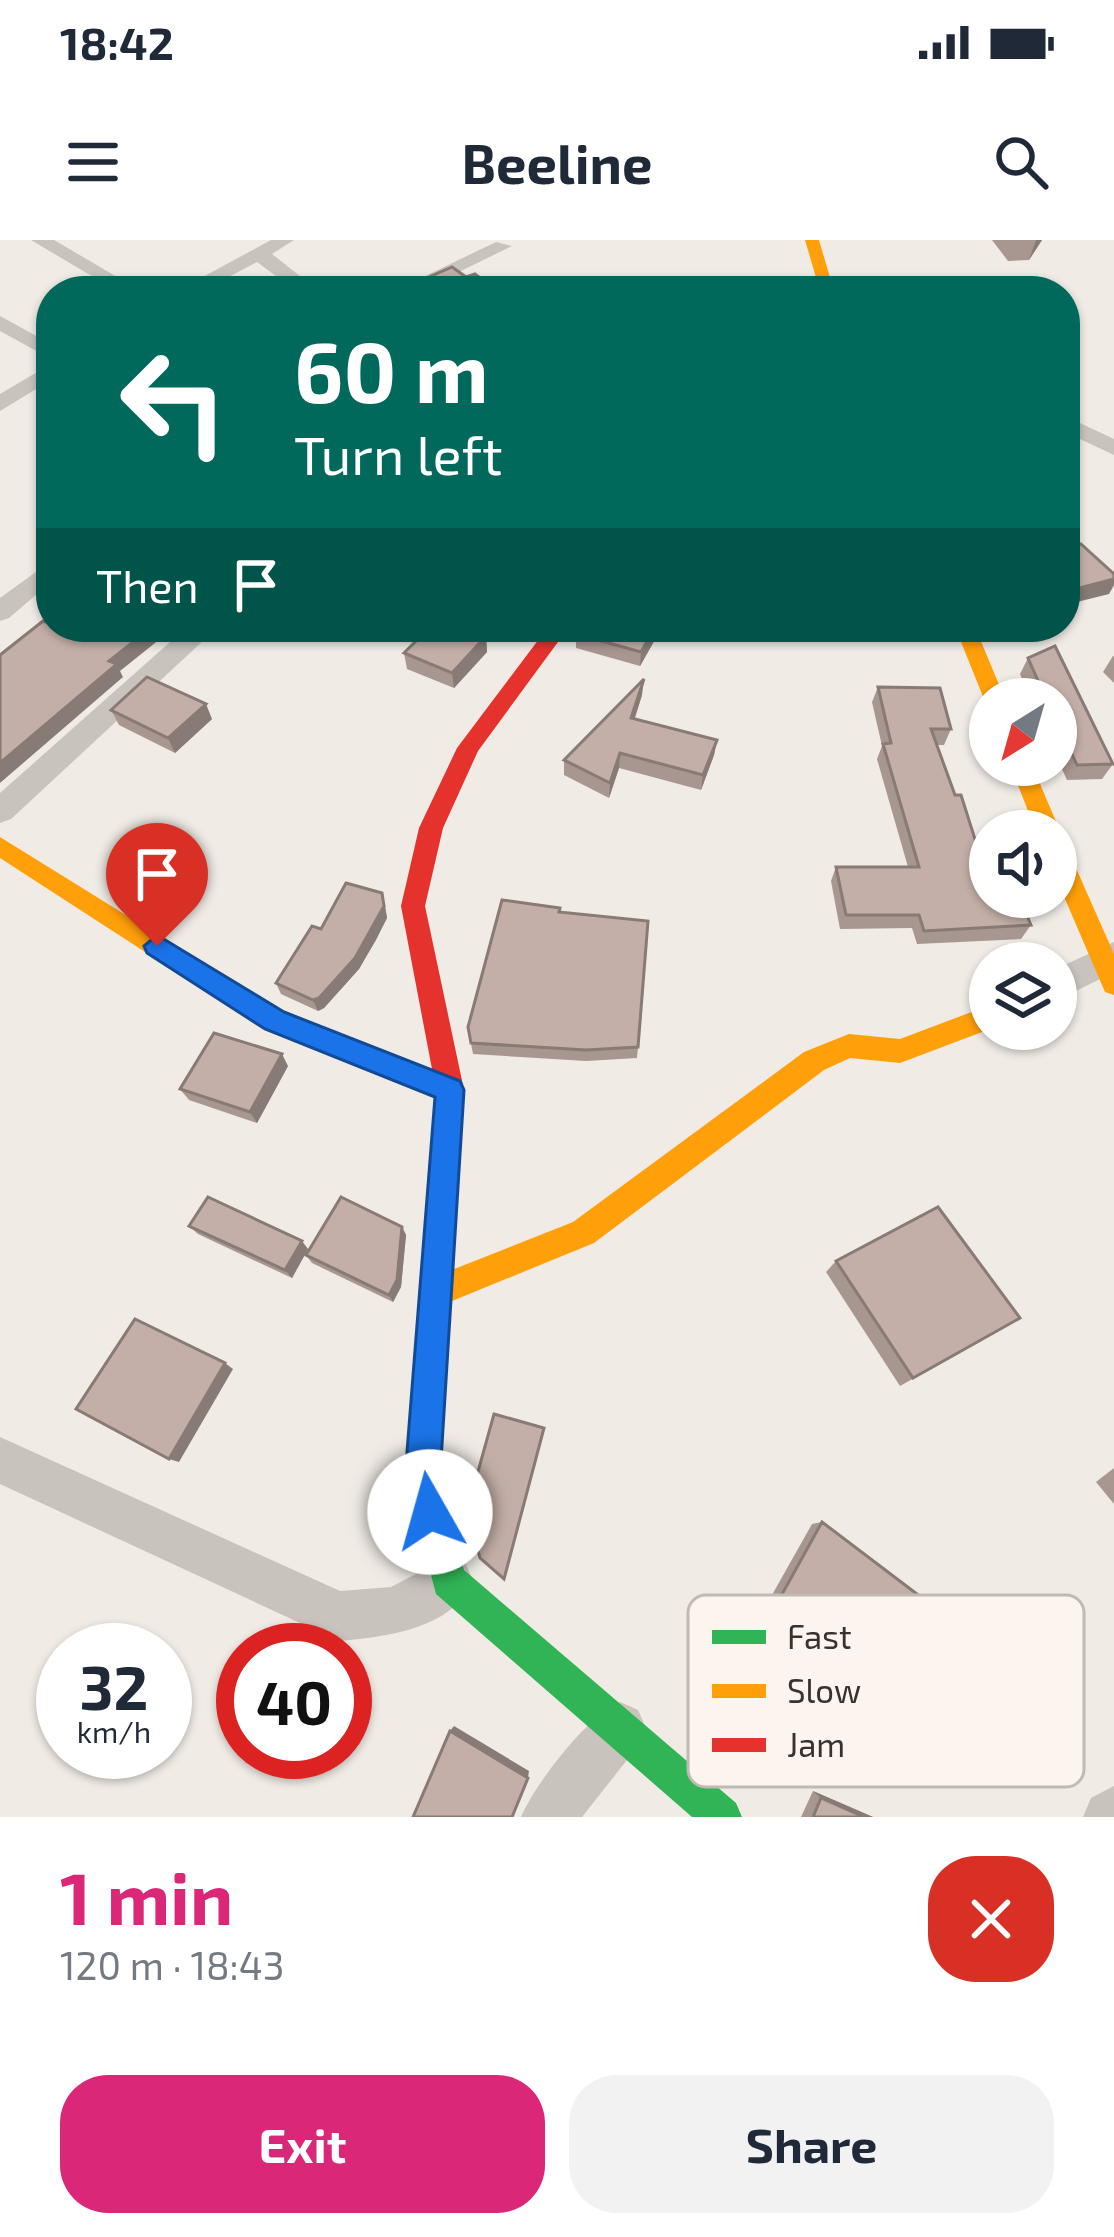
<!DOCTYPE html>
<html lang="en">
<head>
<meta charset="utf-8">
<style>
	body { margin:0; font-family:"Exo 2",sans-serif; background:#f2f2f3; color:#1f2937; height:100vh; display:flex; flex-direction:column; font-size:45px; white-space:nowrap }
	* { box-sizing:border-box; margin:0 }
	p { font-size:39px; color:#747a83 }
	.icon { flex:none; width:66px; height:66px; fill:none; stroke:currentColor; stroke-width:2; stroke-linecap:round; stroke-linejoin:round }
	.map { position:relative; height:1577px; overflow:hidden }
	.sheet { display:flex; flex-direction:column; background:#fff; flex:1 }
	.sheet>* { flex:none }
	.guide { position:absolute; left:36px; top:36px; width:1044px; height:366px; border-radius:48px; box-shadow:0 3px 9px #0004; background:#00695c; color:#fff; overflow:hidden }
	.needle { width:78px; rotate:217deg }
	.fabs { position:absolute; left:969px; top:438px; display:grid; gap:24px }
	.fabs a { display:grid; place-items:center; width:108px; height:108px; border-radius:50%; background:#fff; box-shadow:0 3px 9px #0004; font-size:60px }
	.speed { position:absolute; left:36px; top:1383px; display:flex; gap:24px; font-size:60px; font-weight:700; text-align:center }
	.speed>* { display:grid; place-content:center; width:156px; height:156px; border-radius:50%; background:#fff; box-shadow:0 3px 9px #0004; line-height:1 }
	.speed small { font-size:30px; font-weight:400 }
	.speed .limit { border:18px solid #d22; background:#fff; color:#111 }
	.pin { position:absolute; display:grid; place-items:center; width:102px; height:102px; color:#fff; margin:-123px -51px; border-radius:50% 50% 50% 0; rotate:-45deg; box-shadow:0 0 12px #0007 }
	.pin .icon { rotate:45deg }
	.me { position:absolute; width:132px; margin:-66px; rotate:353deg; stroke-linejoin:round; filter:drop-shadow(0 0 9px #0008) }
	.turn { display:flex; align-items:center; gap:42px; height:252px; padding:0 60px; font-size:54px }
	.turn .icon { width:156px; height:156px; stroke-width:2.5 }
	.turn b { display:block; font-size:84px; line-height:102px }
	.then { display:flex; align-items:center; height:114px; padding:0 60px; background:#0003; gap:24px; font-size:45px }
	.round { display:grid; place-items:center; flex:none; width:126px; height:126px; border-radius:48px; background:#f2f2f3 }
	.overview { display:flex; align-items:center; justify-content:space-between; height:204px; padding:0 60px }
	h1 { font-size:72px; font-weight:700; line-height:90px; color:#db2777 }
	.action { display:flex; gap:24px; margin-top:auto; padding:24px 60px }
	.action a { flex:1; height:138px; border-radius:48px; background:#db2777; color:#fff; font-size:48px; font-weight:700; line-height:138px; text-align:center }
	.action a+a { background:#f2f2f3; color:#1f2937 }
	.status { display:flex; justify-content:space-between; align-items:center; height:84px; padding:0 60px; background:#fff; direction:ltr }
	.status svg { height:33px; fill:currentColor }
	header { display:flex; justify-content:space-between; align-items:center; height:156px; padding:0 60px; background:#fff; font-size:54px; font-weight:700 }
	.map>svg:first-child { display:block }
</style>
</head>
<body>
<div class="status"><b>18:42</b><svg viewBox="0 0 49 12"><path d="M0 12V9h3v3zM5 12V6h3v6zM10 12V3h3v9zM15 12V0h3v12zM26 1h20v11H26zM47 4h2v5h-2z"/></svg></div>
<header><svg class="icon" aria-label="menu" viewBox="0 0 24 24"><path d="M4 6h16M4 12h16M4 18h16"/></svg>Beeline<svg class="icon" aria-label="search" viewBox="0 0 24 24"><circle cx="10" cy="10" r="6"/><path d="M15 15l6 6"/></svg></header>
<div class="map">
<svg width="1114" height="1577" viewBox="0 0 1114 1577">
	<rect width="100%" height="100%" fill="#f0ebe5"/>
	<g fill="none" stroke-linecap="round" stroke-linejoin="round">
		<!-- street -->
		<g fill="#c9c3be" fill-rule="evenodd">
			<polygon points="31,0 54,0 141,51 117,51"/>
			<polygon points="271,0 294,0 272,14 319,51 296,51 257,22 202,51 177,51"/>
			<polygon points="496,2 512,6 420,51 394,51"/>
			<polygon points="0,76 51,104 51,119 0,91"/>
			<polygon points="51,124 51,140 0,171 0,154"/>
			<polygon points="1065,176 1114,199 1114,215 1065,192"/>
			<polygon points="51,321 51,342 9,378 0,381 0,358"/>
			<polygon points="187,387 218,387 11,579 0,583 0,553"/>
			<polygon points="1114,702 1114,732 1056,761 1056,729"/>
			<path d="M 0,1197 L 340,1351 L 391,1347 L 449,1317 L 466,1324 L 473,1341 C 453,1389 385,1397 339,1401 L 0,1244 Z"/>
			<path d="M 620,1462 L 638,1470 L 646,1488 L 638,1506 L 582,1577 L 521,1577 C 535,1544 587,1476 620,1462 Z"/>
			<polygon points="1114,1546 1114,1577 1083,1577 1091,1558"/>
		</g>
		<!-- fast -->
		<polygon fill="#30b455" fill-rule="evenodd" points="429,1121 441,1125 445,1137 439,1237 464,1330 736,1563 742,1577 692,1577 436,1354 405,1237 413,1137 417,1125"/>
		<!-- slow -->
		<g fill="#ff9f0a" fill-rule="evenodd">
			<polygon points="805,0 819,0 834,51 820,51"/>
			<polygon points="955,387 975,387 1005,459 990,459 990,465 986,464"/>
			<polygon points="1010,525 1032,525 1060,591 1056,597 1056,591 1036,591"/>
			<polygon points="0,597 284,773 460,841 464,850 460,859 450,863 264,789 0,618"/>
			<polygon points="1056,601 1068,610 1114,714 1114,755 1105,752 1056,638"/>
			<polygon points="990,765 990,789 900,823 850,818 824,830 594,1003 435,1068 424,1063 419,1052 424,1041 573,982 804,812 849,794 900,799"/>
		</g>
		<!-- jam -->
		<polygon fill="#e5322d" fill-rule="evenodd" points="548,387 569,387 478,511 443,588 425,666 464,850 445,1137 441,1149 429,1153 417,1149 413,1137 436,850 401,666 419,588 457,508"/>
	</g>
	<!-- wall -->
	<g fill="#a89690">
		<polygon points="992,0 1042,0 1029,20 1008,21"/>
		<polygon points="576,394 657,396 640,426 576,408"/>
		<polygon points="486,396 487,412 454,448 407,429 404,413"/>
		<polygon points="1113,416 1114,416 1114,443 1103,432"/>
		<polygon points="1028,418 1113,524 1102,539 1067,540 1056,516 1056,459 1031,459 1020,434"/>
		<polygon points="878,447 951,489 944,505 937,505 986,634 1031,685 1021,699 917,704 912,688 840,689 831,641 836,627 908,627 877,519 882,506 872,462"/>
		<polygon points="642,455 634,479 717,500 714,515 701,550 619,528 609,558 564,535 564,520"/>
		<polygon points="111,470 212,479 175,513 119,485"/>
		<polygon points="385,664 387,678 359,729 324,768 318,771 281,754 276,743 321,689"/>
		<polygon points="560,672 638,807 637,818 586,821 473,814 468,787"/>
		<polygon points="288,826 257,883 189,860 180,849"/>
		<polygon points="189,986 308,1009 292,1038 198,994"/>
		<polygon points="402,987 406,995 401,1047 393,1062 312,1023 306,1015"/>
		<polygon points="836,1021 1020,1078 900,1146 826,1032"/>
		<polygon points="1114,1228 1114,1264 1096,1242"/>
		<polygon points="822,1282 868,1529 854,1520 736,1419 812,1284"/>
		<polygon points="813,1551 873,1577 801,1577"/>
	</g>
	<!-- shaded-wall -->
	<g fill="#887a75">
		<polygon points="1036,0 1042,0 1029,20"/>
		<polygon points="1114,339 1114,345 1109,354 1065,365 1065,356 1068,351"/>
		<polygon points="152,387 168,387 170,391 120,431 123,437 0,543 0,523 109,421"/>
		<polygon points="655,387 658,387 657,396 640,426 641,412"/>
		<polygon points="486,396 487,412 454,448 452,433"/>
		<polygon points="644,439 642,455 630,494 631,478"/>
		<polygon points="206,464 212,479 175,513 168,498"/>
		<polygon points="717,500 714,515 701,550 703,535"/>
		<polygon points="620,513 619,528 609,558 610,543"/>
		<polygon points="382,653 387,678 376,700 359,729 324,768 318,771 313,760"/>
		<polygon points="282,814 288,826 257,883 250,872"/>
		<polygon points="402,987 406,995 401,1047 393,1062 389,1055"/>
		<polygon points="302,1001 308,1009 292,1038 285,1030"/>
		<polygon points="225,1123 233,1129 179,1222 169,1219"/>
		<polygon points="454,1486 529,1531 528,1538 450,1491"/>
		<polygon points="813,1551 873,1577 864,1577 821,1558"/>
	</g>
	<!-- building -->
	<g fill="#c3afa7" stroke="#887a75" stroke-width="3">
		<polygon points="452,27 466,37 475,34 497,51 397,51"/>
		<polygon points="1081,304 1114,334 1114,339 1068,351 1065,348 1065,308"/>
		<polygon points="43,381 51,384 51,387 152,387 109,421 117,424 0,523 0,415"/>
		<polygon points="430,387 462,387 486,396 452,433 404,413"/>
		<polygon points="580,387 655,387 641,412 576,394"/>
		<polygon points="1055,406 1113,524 1077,525 1056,480 1056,459 1046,459 1028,418"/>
		<polygon points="147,437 206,464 168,498 111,470"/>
		<polygon points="644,439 631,478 717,500 703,535 620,513 610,543 564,520"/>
		<polygon points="878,447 940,448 951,489 931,489 955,555 961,555 986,634 990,634 990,657 1019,657 1031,685 924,691 919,675 846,675 836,627 919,627 883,504 891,503"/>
		<polygon points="346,643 382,653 384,666 355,718 319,758 313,760 276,743 312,686 321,689"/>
		<polygon points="502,660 560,668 559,672 648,681 638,807 586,810 471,803 468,787"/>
		<polygon points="214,793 282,814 250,872 180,849"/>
		<polygon points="208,957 302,1001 285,1030 189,986"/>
		<polygon points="341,957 402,987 397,1040 389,1055 306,1015"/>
		<polygon points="938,967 1020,1078 913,1138 836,1021"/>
		<polygon points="135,1079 225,1123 169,1219 76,1169"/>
		<polygon points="494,1174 544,1188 504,1339 480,1318 467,1271"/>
		<polygon points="822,1282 942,1373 868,1529 744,1423"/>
		<polygon points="450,1491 528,1538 512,1577 413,1577"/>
		<polygon points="821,1558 864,1577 813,1577"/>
	</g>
	<!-- route -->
	<polygon fill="#1a73e8" stroke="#114b97" stroke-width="3" points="157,695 284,772 460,841 464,850 440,1237 448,1272 443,1285 430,1290 418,1285 405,1237 435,857 265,789 147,713 144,706"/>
	<!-- legend -->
	<rect x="688" y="1355" width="396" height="192" rx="18" fill="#fbf5ee" stroke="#c1bab4" stroke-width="3"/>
	<rect x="712" y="1390" width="54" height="14" fill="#30b455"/>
	<rect x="712" y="1444" width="54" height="14" fill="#ff9f0a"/>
	<rect x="712" y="1498" width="54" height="14" fill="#e5322d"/>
	<g font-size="33" fill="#3b302b">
		<text x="787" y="1409">Fast</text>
		<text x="787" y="1463">Slow</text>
		<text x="787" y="1517">Jam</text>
	</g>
</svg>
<div class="fabs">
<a><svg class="needle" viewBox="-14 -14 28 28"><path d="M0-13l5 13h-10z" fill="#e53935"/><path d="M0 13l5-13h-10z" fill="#747a83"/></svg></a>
<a><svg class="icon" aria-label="sound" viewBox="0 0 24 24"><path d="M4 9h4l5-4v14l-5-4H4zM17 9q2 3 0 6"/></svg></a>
<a><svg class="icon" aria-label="layers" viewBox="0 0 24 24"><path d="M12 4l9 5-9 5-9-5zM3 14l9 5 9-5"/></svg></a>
</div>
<div class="speed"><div>32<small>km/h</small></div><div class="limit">40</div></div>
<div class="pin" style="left:157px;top:706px;background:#d93025"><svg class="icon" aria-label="arrive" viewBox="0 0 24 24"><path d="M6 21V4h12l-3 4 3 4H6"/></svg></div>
<svg class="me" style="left:430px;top:1272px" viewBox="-20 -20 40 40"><circle r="19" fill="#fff"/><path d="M0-13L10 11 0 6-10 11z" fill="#1a73e8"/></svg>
<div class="guide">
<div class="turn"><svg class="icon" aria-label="left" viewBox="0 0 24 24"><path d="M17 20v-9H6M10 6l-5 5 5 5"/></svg><div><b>60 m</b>Turn left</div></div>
<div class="then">Then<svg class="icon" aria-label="arrive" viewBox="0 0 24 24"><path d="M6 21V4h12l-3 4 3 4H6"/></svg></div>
</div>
</div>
<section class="sheet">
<div class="overview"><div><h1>1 min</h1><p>120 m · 18:43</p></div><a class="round" style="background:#d93025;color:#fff"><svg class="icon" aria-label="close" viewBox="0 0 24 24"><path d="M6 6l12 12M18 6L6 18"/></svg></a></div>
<div class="action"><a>Exit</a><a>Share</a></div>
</section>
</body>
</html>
